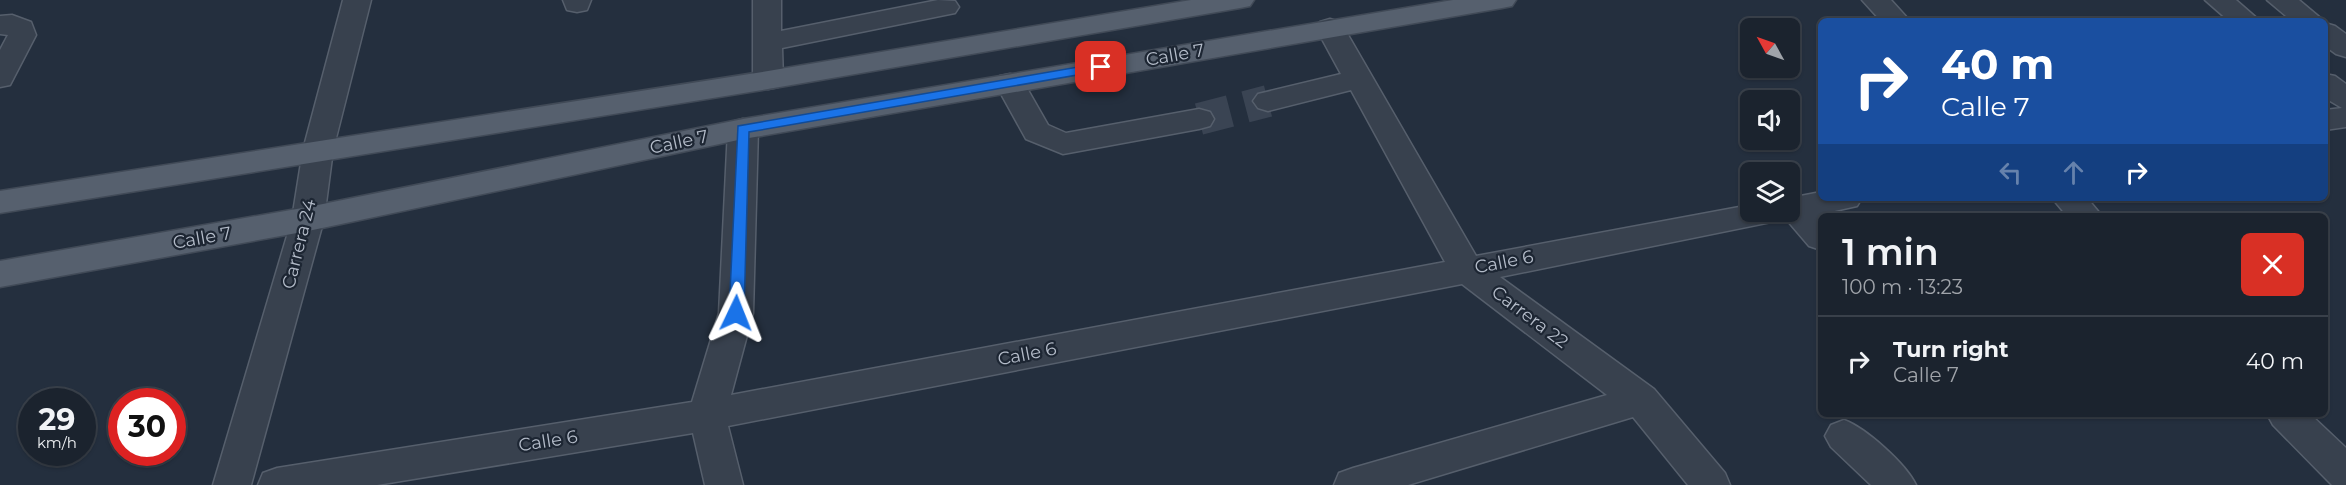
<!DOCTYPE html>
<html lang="en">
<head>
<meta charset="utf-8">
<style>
	body { margin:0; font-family:Montserrat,sans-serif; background:#282f3a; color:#f1f3f6; height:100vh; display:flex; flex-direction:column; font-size:22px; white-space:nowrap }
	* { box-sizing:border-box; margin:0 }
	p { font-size:20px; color:#a0a4aa }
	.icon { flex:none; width:33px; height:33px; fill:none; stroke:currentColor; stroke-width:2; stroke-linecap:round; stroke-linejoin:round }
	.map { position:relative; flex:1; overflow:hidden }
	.drawer { position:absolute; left:1818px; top:213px; width:510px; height:204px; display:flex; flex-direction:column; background:#1b232e; border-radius:9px; box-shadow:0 2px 4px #0004,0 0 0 2px #39404a }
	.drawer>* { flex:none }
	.guide { position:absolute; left:1818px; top:18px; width:510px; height:183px; border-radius:9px; box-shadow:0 2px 4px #0004,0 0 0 2px #39404a; background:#1a4fa0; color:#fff; overflow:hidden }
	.needle { width:39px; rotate:310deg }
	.controls { position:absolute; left:1740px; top:18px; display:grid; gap:12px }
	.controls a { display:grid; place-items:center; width:60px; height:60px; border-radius:9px; background:#1b232e; box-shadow:0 2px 4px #0004,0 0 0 2px #39404a; font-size:30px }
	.speed { position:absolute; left:18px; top:388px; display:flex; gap:12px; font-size:30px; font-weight:700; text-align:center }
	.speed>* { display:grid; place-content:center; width:78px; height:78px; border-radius:50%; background:#1b232e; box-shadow:0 2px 4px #0004,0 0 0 2px #39404a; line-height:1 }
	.speed small { font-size:15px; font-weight:400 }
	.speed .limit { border:9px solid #d22; background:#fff; color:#111 }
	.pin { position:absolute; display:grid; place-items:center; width:51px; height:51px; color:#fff; margin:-26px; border-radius:12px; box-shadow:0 3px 9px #0006 }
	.me { position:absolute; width:66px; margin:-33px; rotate:2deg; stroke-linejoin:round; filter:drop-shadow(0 0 4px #0008) }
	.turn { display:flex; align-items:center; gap:21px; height:126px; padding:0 24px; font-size:27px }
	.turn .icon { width:78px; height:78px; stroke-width:2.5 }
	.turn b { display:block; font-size:42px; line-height:51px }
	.lanes { display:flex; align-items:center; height:57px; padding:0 24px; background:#0003; justify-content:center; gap:30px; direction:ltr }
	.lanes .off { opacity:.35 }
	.round { display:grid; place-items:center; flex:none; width:63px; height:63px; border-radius:9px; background:#282f3a }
	.overview { display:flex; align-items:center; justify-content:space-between; height:102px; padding:0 24px }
	h1 { font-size:36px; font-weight:600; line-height:45px }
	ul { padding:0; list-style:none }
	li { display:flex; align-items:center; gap:18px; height:90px; padding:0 24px; border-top:2px solid #39404a }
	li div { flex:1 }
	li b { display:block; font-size:22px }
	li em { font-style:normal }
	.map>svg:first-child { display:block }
</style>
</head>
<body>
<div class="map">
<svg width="2346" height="485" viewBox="0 0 2346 485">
	<rect width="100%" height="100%" fill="#242f3e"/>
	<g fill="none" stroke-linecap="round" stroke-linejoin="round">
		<!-- minor-tunnel -->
		<polyline stroke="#3a4453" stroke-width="32" stroke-dasharray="32 16" stroke-linecap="butt" points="1199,119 1268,101"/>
		<!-- minor casing -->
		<g stroke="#565f6c" stroke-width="3">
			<g id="minor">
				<polygon points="343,0 371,0 333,150 324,219 251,485 213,485 292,219 303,150"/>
				<polygon points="563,0 591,0 587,10 577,12 567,10"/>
				<polygon points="753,0 781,0 781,31 938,0 955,1 959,7 955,13 945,15 782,48 783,80 778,87 768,89 758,87 753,80"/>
				<polygon points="1862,0 1891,0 1910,21 1881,21"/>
				<polygon points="2205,0 2236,0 2260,21 2229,21"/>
				<polygon points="2267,0 2299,0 2324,21 2292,21"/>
				<polygon points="12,15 31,22 36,35 10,85 0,87 0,50 8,35 0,34 0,16"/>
				<polygon points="1330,19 1340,22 1344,28 1476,256 1750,205 1750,212 1790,212 1790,198 1821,192 1821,198 1862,198 1857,206 1821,214 1821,250 1809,246 1786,219 1500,277 1654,389 1725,473 1730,485 1688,485 1633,417 1408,485 1334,485 1339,473 1353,468 1607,395 1462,284 728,426 743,485 705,485 693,433 377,485 258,485 263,473 277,468 692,402 719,313 728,129 732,122 743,119 754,122 758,129 753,313 731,395 1445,262 1351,90 1268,111 1258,108 1253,101 1258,94 1341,74 1316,28 1320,22"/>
				<polygon points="2325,23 2335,26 2346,34 2346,57 2336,54 2325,46"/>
				<polygon points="1010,74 1020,76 1048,125 1066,133 1199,109 1210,112 1214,119 1210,126 1199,129 1063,154 1026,139 995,83 1000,76"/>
				<polygon points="2325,74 2335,76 2346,84 2346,127 2325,130 2325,110 2342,108 2325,98"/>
				<polygon points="2052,198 2087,198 2102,216 2067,216"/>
				<polygon points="2267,414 2310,414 2346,448 2346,485 2332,485 2273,425"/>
				<path d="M 1844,420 C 1866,428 1906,464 1916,485 L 1871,485 L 1831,447 L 1825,436 L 1831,425 Z"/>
			</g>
		</g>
		<!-- major casing -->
		<g stroke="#414a57" stroke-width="3">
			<g id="major">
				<polygon points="1191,0 1254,0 1250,6 1240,8 768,89 0,213 0,191 768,71"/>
				<polygon points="1453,0 1516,0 1512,6 1502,8 743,139 308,231 0,287 0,261 308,207 743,119"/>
			</g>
		</g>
		<!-- minor -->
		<use href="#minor" fill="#38414e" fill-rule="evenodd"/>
		<!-- major -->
		<use href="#major" fill="#56606e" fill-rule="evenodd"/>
	</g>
	<!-- route -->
	<polygon fill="#1a73e8" stroke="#114b97" stroke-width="1.5" points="1101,63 1107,67 1106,70 749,132 744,313 741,317 731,317 729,313 738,126"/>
	<g text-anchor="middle" stroke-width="4.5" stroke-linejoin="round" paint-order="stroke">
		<!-- street labels -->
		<g font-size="18" fill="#b4bcc9" stroke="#1d2633">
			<text transform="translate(1175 55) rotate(-10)" y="6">Calle 7</text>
			<text transform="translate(679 142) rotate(-12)" y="6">Calle 7</text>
			<text transform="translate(202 238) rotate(-10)" y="6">Calle 7</text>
			<text transform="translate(299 244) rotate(-76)" y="6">Carrera 24</text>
			<text transform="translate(1504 262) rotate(-11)" y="6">Calle 6</text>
			<text transform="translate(1530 317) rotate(37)" y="6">Carrera 22</text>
			<text transform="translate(1027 354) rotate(-11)" y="6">Calle 6</text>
			<text transform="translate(548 441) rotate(-9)" y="6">Calle 6</text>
		</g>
	</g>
</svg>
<div class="controls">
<a><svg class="needle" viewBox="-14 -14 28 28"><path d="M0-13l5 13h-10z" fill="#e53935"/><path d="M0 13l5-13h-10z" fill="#a0a4aa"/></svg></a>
<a><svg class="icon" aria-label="sound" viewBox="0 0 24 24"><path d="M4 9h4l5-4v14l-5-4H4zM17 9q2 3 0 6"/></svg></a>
<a><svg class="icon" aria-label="layers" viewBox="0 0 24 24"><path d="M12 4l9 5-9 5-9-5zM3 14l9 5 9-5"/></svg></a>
</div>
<div class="speed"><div>29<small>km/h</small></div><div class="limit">30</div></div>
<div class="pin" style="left:1101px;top:67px;background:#d93025"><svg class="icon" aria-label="arrive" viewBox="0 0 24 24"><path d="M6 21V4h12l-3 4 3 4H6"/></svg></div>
<svg class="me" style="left:736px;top:313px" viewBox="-20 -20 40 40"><path d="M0-17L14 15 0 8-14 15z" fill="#1a73e8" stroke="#fff" stroke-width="4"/></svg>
<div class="guide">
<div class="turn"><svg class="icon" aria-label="right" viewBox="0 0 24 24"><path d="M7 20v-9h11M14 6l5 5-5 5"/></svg><div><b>40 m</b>Calle 7</div></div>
<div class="lanes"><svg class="icon off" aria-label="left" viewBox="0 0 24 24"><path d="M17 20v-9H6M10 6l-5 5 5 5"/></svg><svg class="icon off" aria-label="ahead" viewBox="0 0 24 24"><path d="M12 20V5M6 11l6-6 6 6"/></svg><svg class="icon" aria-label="right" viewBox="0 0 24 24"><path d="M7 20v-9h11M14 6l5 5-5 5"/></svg></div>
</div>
<section class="drawer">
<div class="overview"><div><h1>1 min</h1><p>100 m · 13:23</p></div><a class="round" style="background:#d93025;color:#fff"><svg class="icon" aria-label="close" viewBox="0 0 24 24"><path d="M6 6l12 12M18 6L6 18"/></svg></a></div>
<ul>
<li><svg class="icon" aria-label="right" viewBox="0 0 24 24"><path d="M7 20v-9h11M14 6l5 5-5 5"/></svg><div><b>Turn right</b><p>Calle 7</p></div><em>40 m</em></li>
</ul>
</section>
</div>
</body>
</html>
